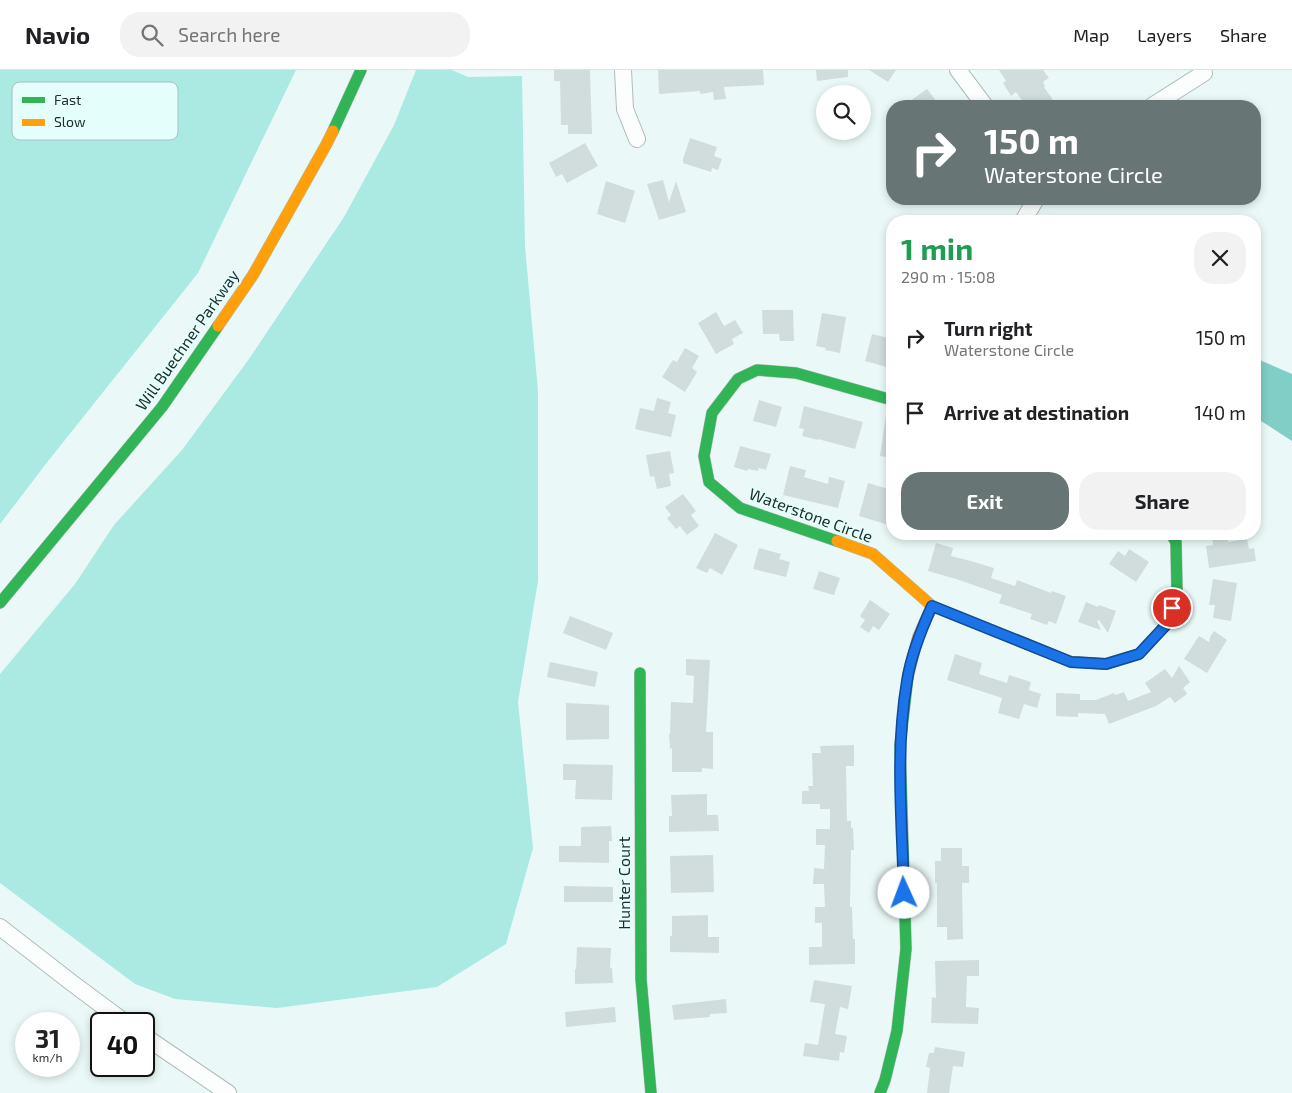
<!DOCTYPE html>
<html lang="en">
<head>
<meta charset="utf-8">
<style>
	body { margin:0; font-family:"Exo 2",sans-serif; background:#f2f2f2; color:#202124; height:100vh; display:flex; flex-direction:column; font-size:19px; white-space:nowrap }
	* { box-sizing:border-box; margin:0 }
	p { font-size:16px; color:#757577 }
	.icon { flex:none; width:28px; height:28px; fill:none; stroke:currentColor; stroke-width:2; stroke-linecap:round; stroke-linejoin:round }
	.map { position:relative; flex:1; overflow:hidden }
	.side { position:absolute; left:886px; top:145px; width:375px; height:325px; display:flex; flex-direction:column; background:#fff; border-radius:20px; box-shadow:0 2px 8px #0003 }
	.side>* { flex:none }
	.guide { position:absolute; left:886px; top:30px; width:375px; height:105px; border-radius:20px; box-shadow:0 2px 8px #0003; background:#677574; color:#fff; overflow:hidden }
	.tools { position:absolute; left:816px; top:15px; display:grid; gap:10px }
	.tools a { display:grid; place-items:center; width:55px; height:55px; border-radius:50%; background:#fff; box-shadow:0 2px 8px #0003; font-size:25px }
	.speed { position:absolute; left:15px; top:942px; display:flex; gap:10px; font-size:25px; font-weight:700; text-align:center }
	.speed>* { display:grid; place-content:center; width:65px; height:65px; border-radius:50%; background:#fff; box-shadow:0 2px 8px #0003; line-height:1 }
	.speed small { font-size:12px; font-weight:400 }
	.speed .limit { border:2px solid #111; border-radius:8px; background:#fff; color:#111 }
	.pin { position:absolute; display:grid; place-items:center; width:42px; height:42px; color:#fff; margin:-21px; border:2px solid #fff; border-radius:50%; box-shadow:0 1px 5px #0007 }
	.me { position:absolute; width:55px; margin:-28px; rotate:358deg; stroke-linejoin:round; filter:drop-shadow(0 0 4px #0008) }
	.turn { display:flex; align-items:center; gap:18px; height:105px; padding:0 15px; font-size:22px }
	.turn .icon { width:65px; height:65px; stroke-width:2.5 }
	.turn b { display:block; font-size:35px; line-height:42px }
	.round { display:grid; place-items:center; flex:none; width:52px; height:52px; border-radius:20px; background:#f2f2f2 }
	.summary { display:flex; align-items:center; justify-content:space-between; height:85px; padding:0 15px }
	h1 { font-size:30px; font-weight:700; line-height:38px; color:#1e9e55 }
	.button { display:flex; gap:10px; margin-top:auto; padding:10px 15px }
	.button a { flex:1; height:58px; border-radius:20px; background:#677574; color:#fff; font-size:20px; font-weight:700; line-height:58px; text-align:center }
	.button a+a { background:#f2f2f2; color:#202124 }
	ul { padding:0; list-style:none }
	li { display:flex; align-items:center; gap:15px; height:75px; padding:0 15px }
	li div { flex:1 }
	li b { display:block; font-size:19px }
	li em { font-style:normal }
	header { display:flex; align-items:center; gap:30px; box-sizing:border-box; height:70px; padding:0 25px; background:#fff; border-bottom:1px solid #e0e0e0 }
	header strong { font-size:24px }
	nav { display:flex; gap:28px; margin-inline-start:auto; font-size:18px }
	.search { width:350px; height:45px; background:#f2f2f2; display:flex; align-items:center; gap:12px; box-sizing:border-box; padding:0 18px; border-radius:20px; color:#757577; font-size:19px }
	.map>svg:first-child { display:block }
</style>
</head>
<body>
<header>
<strong>Navio</strong>
<div class="search"><svg class="icon" aria-label="search" viewBox="0 0 24 24"><circle cx="10" cy="10" r="6"/><path d="M15 15l6 6"/></svg>Search here</div>
<nav><a>Map</a><a>Layers</a><a>Share</a></nav>
</header>
<div class="map">
<svg width="1292" height="1023" viewBox="0 0 1292 1023">
	<rect width="100%" height="100%" fill="#eaf9f7"/>
	<!-- forest -->
	<g fill="#aaeae2">
		<polygon points="0,0 296,0 198,203 45,395 0,454"/>
		<polygon points="416,0 452,0 468,7 522,6 525,176 538,321 538,511 518,632 533,778 506,874 437,917 277,938 175,929 135,914 0,813 0,604 75,514 114,455 182,380 249,289 344,147 394,55"/>
	</g>
	<!-- water -->
	<polygon fill="#80cec5" points="1255,288 1292,304 1292,371 1255,347"/>
	<!-- building -->
	<g fill="#d0dddc">
		<polygon points="554,0 590,0 592,64 568,64 568,55 561,55 560,11 554,11"/>
		<polygon points="658,0 763,0 764,15 724,17 726,29 714,30 713,22 700,24 700,21 659,24"/>
		<polygon points="816,0 848,0 848,7 817,11"/>
		<polygon points="869,0 896,0 888,12"/>
		<polygon points="999,0 1043,0 1049,8 1043,12 1045,16 1044,17 1057,36 1026,36 1016,22 1011,26 1003,13 1006,11"/>
		<polygon points="927,19 940,36 903,36"/>
		<polygon points="690,68 717,77 714,86 722,89 718,100 712,98 711,102 683,93 683,89"/>
		<polygon points="585,73 598,96 567,113 562,104 556,107 549,93"/>
		<polygon points="663,110 669,132 676,111 686,142 659,150 647,114"/>
		<polygon points="606,111 635,121 625,153 597,144"/>
		<polygon points="762,240 793,240 794,271 780,271 779,264 763,264"/>
		<polygon points="716,242 724,256 735,250 743,263 732,269 734,274 716,284 698,253"/>
		<polygon points="822,243 846,247 840,283 825,280 826,278 816,276"/>
		<polygon points="872,264 892,269 892,289 890,298 865,291"/>
		<polygon points="685,278 699,286 692,298 697,302 685,322 662,307 673,290 677,292"/>
		<polygon points="657,328 671,332 668,343 676,345 671,367 635,359 640,338 654,341"/>
		<polygon points="759,330 782,337 776,357 753,351"/>
		<polygon points="804,336 863,352 855,379 818,369 818,370 802,366 804,359 799,358"/>
		<polygon points="886,345 892,345 892,388 880,386"/>
		<polygon points="740,376 771,384 766,400 759,398 758,401 748,399 747,401 734,397"/>
		<polygon points="670,381 674,403 669,404 671,416 657,419 654,406 650,407 646,385"/>
		<polygon points="790,396 806,400 804,407 828,414 829,407 845,411 838,438 783,425"/>
		<polygon points="868,413 892,420 892,456 859,446"/>
		<polygon points="683,424 696,441 691,445 699,456 687,465 680,456 676,459 667,448 671,445 665,437"/>
		<polygon points="715,463 738,475 722,505 710,498 707,503 696,498"/>
		<polygon points="1212,464 1227,464 1228,472 1247,469 1249,479 1254,478 1256,491 1209,498 1206,476 1213,475"/>
		<polygon points="936,473 953,478 951,486 971,491 994,498 991,508 1015,516 1017,510 1051,523 1052,521 1066,526 1056,554 1049,551 1047,555 1030,549 1032,544 999,533 1002,525 956,509 928,501"/>
		<polygon points="759,478 781,484 779,489 790,492 786,507 753,499"/>
		<polygon points="1129,479 1149,492 1136,512 1109,494 1118,481 1125,486"/>
		<polygon points="819,501 840,508 834,525 813,519"/>
		<polygon points="1213,509 1237,513 1231,551 1213,548 1215,535 1209,535"/>
		<polygon points="870,530 890,544 879,560 873,556 869,563 860,557 865,550 860,546"/>
		<polygon points="1086,532 1098,537 1099,535 1116,541 1108,563 1099,550 1097,551 1101,560 1078,552"/>
		<polygon points="570,546 613,563 606,580 563,563"/>
		<polygon points="1214,561 1227,570 1207,603 1184,589 1199,566 1209,572 1210,567"/>
		<polygon points="955,584 982,593 979,604 1007,613 1009,605 1031,612 1029,620 1041,624 1037,638 1024,634 1019,649 998,643 1002,628 947,610"/>
		<polygon points="686,589 710,590 706,662 713,662 713,699 702,698 702,702 672,702 672,678 670,679 669,664 670,664 671,632 693,633 694,606 686,605"/>
		<polygon points="550,592 598,602 595,617 547,607"/>
		<polygon points="1179,596 1190,612 1183,618 1187,624 1175,633 1170,627 1156,636 1109,654 1105,644 1078,643 1078,647 1056,646 1056,623 1080,624 1080,630 1096,630 1114,623 1115,625 1124,622 1128,631 1151,622 1145,613 1165,599 1172,608"/>
		<polygon points="566,633 609,635 609,669 566,670"/>
		<polygon points="854,675 854,696 846,696 847,751 851,751 851,758 853,758 854,780 851,780 850,837 852,837 853,869 855,869 855,894 809,895 809,877 822,877 822,853 815,853 815,837 825,837 824,814 813,814 814,798 824,799 825,775 816,775 816,759 830,759 830,739 820,739 820,734 802,734 802,721 809,721 808,716 813,716 812,683 821,683 820,676"/>
		<polygon points="563,694 613,695 612,730 575,729 576,710 563,710"/>
		<polygon points="707,724 707,745 718,745 719,761 669,762 669,746 672,746 671,725"/>
		<polygon points="611,756 612,771 609,771 609,793 559,792 559,776 581,776 581,757"/>
		<polygon points="941,778 962,778 962,796 969,796 969,813 962,813 963,869 947,870 947,857 937,857 937,813 935,813 935,791 941,791"/>
		<polygon points="713,785 714,822 671,823 670,786"/>
		<polygon points="564,816 613,817 613,832 564,832"/>
		<polygon points="708,845 708,867 719,867 719,883 670,882 670,866 672,866 672,846"/>
		<polygon points="577,877 611,878 610,898 612,898 613,913 575,914 575,899 576,899"/>
		<polygon points="979,890 979,906 967,906 966,937 979,938 978,954 931,953 932,927 936,928 935,891"/>
		<polygon points="814,910 852,916 848,939 840,937 835,964 847,966 844,983 840,982 839,991 803,986 805,973 818,975 825,934 810,932"/>
		<polygon points="726,929 727,943 710,944 710,947 674,950 672,935"/>
		<polygon points="615,937 616,952 566,957 565,942"/>
		<polygon points="935,977 965,982 963,997 953,996 949,1023 927,1023 930,998 926,997 929,983 934,983"/>
	</g>
	<g fill="none" stroke-linecap="round" stroke-linejoin="round">
		<!-- street casing -->
		<g stroke="#afbcba" stroke-width="18">
			<g id="street">
				<polyline points="623,0 625,39 637,69"/>
				<polyline points="958,0 985,36"/>
				<polyline points="1152,36 1204,3 1202,0"/>
				<polyline points="1023,151 1036,129"/>
				<polyline points="0,857 72,913 127,954"/>
				<polyline points="144,966 228,1023"/>
			</g>
		</g>
		<!-- fast casing -->
		<g stroke="#afbcba" stroke-width="12">
			<g id="fast">
				<polyline points="333,61 361,0"/>
				<polyline points="837,471 740,438 709,412 704,386 712,343 738,309 757,300 796,303 892,330"/>
				<polyline points="0,533 162,337 218,256"/>
				<polyline points="1077,592 1106,594 1139,584 1166,555 1177,521 1176,472 1171,464"/>
				<polyline points="640,603 641,909 651,1023"/>
				<polyline points="880,1023 885,1010 897,961 906,879 900,675 908,606"/>
			</g>
		</g>
		<!-- slow casing -->
		<g stroke="#afbcba" stroke-width="12">
			<g id="slow">
				<polyline points="218,256 253,205 326,75 333,61"/>
				<polyline points="837,471 873,484 932,536 1071,592 1077,592"/>
				<polyline points="908,606 918,567 932,536"/>
			</g>
		</g>
		<!-- street -->
		<use href="#street" stroke="#fcfefe" stroke-width="16"/>
		<!-- fast -->
		<use href="#fast" stroke="#30b455" stroke-width="11"/>
		<!-- slow -->
		<use href="#slow" stroke="#ff9f0a" stroke-width="11"/>
	</g>
	<g fill="none" stroke-linecap="round" stroke-linejoin="round">
		<!-- route casing -->
		<g stroke="#114b97" stroke-width="12">
			<path id="route" d="M 904,823 C 902,753 895,681 907,611 C 911,585 921,560 932,536 L 1071,592 L 1106,594 L 1139,584 L 1166,555 L 1172,538"/>
		</g>
		<!-- route -->
		<use href="#route" stroke="#1a73e8" stroke-width="9"/>
	</g>
	<g text-anchor="middle" stroke-width="4.5" stroke-linejoin="round" paint-order="stroke">
		<!-- street labels -->
		<g font-size="16" fill="#212e2d" stroke="#e4fffb">
			<text transform="translate(187 270) rotate(-55)" y="6">Will Buechner Parkway</text>
			<text transform="translate(811 445) rotate(20)" y="6">Waterstone Circle</text>
			<text transform="translate(624 813) rotate(-90)" y="6">Hunter Court</text>
		</g>
	</g>
	<!-- legend -->
	<rect x="12" y="12" width="166" height="58" rx="8" fill="#e4fffb" stroke="#aac0bd" stroke-width="1"/>
	<rect x="22" y="27" width="23" height="6" fill="#30b455"/>
	<rect x="22" y="49" width="23" height="7" fill="#ff9f0a"/>
	<g font-size="14" fill="#212e2d">
		<text x="54" y="35">Fast</text>
		<text x="54" y="57">Slow</text>
	</g>
</svg>
<div class="tools">
<a><svg class="icon" aria-label="search" viewBox="0 0 24 24"><circle cx="10" cy="10" r="6"/><path d="M15 15l6 6"/></svg></a>
</div>
<div class="speed"><div>31<small>km/h</small></div><div class="limit">40</div></div>
<div class="pin" style="left:1172px;top:538px;background:#d93025"><svg class="icon" aria-label="arrive" viewBox="0 0 24 24"><path d="M6 21V4h12l-3 4 3 4H6"/></svg></div>
<svg class="me" style="left:904px;top:823px" viewBox="-20 -20 40 40"><circle r="19" fill="#fff"/><path d="M0-13L10 11 0 6-10 11z" fill="#1a73e8"/></svg>
<div class="guide">
<div class="turn"><svg class="icon" aria-label="right" viewBox="0 0 24 24"><path d="M7 20v-9h11M14 6l5 5-5 5"/></svg><div><b>150 m</b>Waterstone Circle</div></div>
</div>
<section class="side">
<div class="summary"><div><h1>1 min</h1><p>290 m · 15:08</p></div><a class="round"><svg class="icon" aria-label="close" viewBox="0 0 24 24"><path d="M6 6l12 12M18 6L6 18"/></svg></a></div>
<ul>
<li><svg class="icon" aria-label="right" viewBox="0 0 24 24"><path d="M7 20v-9h11M14 6l5 5-5 5"/></svg><div><b>Turn right</b><p>Waterstone Circle</p></div><em>150 m</em></li>
<li><svg class="icon" aria-label="arrive" viewBox="0 0 24 24"><path d="M6 21V4h12l-3 4 3 4H6"/></svg><div><b>Arrive at destination</b></div><em>140 m</em></li>
</ul>
<div class="button"><a>Exit</a><a>Share</a></div>
</section>
</div>
</body>
</html>
